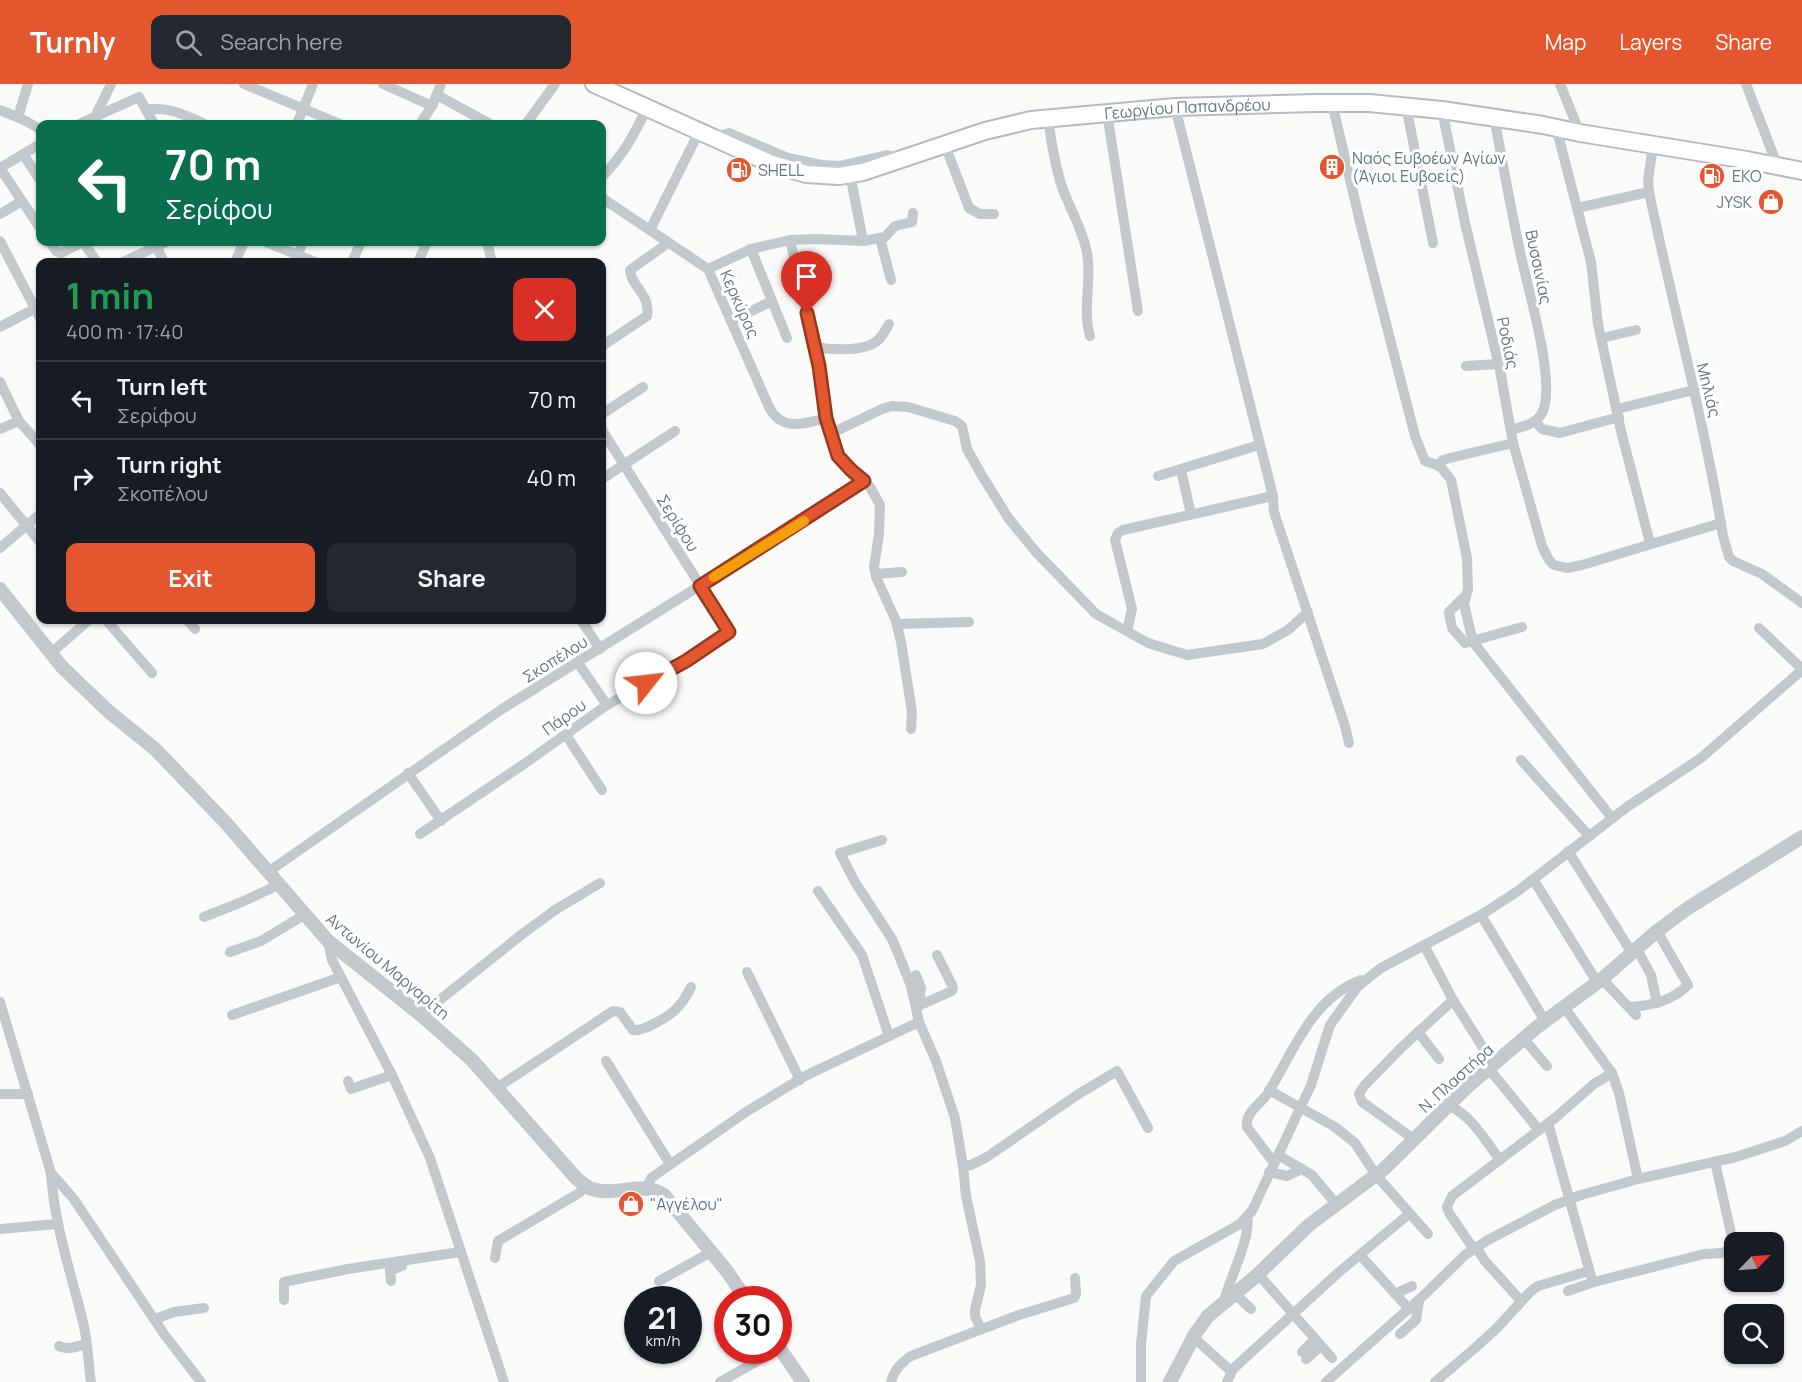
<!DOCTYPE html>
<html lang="en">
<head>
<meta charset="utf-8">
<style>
	body { margin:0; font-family:Manrope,sans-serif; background:#242831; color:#f1f3f6; height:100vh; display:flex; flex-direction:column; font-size:22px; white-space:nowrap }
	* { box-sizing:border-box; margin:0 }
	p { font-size:20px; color:#9ea1a6 }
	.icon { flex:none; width:33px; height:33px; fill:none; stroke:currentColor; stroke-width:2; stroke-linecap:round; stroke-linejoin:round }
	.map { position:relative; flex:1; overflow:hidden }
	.panel { position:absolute; left:36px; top:174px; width:570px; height:366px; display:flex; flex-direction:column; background:#171b24; border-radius:12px; box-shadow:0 2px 4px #0004 }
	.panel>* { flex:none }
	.top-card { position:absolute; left:36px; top:36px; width:570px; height:126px; border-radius:12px; box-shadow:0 2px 4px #0004; background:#0b6e4f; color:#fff; overflow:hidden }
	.needle { width:39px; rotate:65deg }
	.tools { position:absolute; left:1724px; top:1148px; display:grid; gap:12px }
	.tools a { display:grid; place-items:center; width:60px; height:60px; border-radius:12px; background:#171b24; box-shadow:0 2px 4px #0004; font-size:30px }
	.speed { position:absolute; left:624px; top:1202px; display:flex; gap:12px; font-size:30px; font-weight:700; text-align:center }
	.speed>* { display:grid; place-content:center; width:78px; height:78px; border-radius:50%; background:#171b24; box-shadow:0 2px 4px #0004; line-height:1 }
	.speed small { font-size:15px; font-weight:400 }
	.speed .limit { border:9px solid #d22; background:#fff; color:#111 }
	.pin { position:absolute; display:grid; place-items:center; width:51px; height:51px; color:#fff; margin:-62px -26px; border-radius:50% 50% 50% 0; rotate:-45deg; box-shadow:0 0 6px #0007 }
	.pin .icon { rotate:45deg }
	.me { position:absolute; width:66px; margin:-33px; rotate:61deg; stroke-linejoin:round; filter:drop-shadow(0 0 4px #0008) }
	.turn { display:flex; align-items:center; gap:21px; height:126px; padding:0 30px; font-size:27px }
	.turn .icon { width:78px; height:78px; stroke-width:2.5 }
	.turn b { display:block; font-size:42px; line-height:51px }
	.round { display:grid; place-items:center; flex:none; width:63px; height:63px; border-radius:12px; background:#242831 }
	.headline { display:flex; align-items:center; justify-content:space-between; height:102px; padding:0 30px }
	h1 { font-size:36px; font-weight:700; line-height:45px; color:#1e9e55 }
	.action { display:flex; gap:12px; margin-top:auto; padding:12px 30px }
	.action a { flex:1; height:69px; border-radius:12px; background:#e4572e; color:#fff; font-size:24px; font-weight:700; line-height:69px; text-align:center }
	.action a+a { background:#242831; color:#f1f3f6 }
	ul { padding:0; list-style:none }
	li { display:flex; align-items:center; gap:18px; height:78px; padding:0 30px; border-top:2px solid #363941 }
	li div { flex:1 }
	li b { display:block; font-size:22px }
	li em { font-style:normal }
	header { display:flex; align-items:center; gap:36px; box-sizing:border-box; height:84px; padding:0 30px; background:#e4572e; color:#fff }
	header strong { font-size:28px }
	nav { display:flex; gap:33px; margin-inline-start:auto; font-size:21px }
	.search { width:420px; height:54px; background:#242831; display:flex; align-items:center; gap:15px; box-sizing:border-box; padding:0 21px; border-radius:12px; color:#9ea1a6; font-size:22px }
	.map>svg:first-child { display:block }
</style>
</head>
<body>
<header>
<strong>Turnly</strong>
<div class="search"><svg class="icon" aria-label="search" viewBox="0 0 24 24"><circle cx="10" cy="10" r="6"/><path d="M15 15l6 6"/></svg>Search here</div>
<nav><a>Map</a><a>Layers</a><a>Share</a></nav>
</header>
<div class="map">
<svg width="1802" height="1298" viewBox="0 0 1802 1298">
	<rect width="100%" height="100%" fill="#fafaf8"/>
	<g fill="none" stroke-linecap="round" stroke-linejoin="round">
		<!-- primary casing -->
		<g stroke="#b5babe" stroke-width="20">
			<g id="primary">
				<path id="s1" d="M 594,0 L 772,80 L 806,90 L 839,92 L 863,88 L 985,47 L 1031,36 L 1175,23 L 1316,19 L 1369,19 L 1442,26 L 1543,41 L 1580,49 L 1747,76 L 1802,87"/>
			</g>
		</g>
		<!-- minor -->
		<g stroke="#c3c8cc" stroke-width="10">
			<polyline points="244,0 340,40"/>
			<polyline points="383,0 432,22"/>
			<polyline points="1560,0 1580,49"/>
			<polyline points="1746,0 1778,83"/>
			<polyline points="437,11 490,40"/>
			<polyline points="1332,19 1361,142 1415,352 1425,377 1440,382 1451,396 1467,474 1468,505 1464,520 1473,558 1612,734"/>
			<polyline points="1406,22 1433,159"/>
			<polyline points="1175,23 1273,412 1274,428 1345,642 1349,659"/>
			<polyline points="0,26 22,35 40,45"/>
			<path d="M 146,26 C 168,22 185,31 205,40"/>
			<polyline points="1442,26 1465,139 1500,286 1513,359 1542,462 1549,476 1554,481 1567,484 1582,481 1721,439"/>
			<polyline points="1107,29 1138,227"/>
			<polyline points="18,33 28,0"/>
			<path d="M 1494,33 C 1503,80 1511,126 1521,172 C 1528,206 1557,300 1542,329 C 1536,340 1522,343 1511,346"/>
			<path d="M 1048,34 C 1051,57 1055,81 1062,103 C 1070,125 1083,146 1087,169 C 1092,197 1082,225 1090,252"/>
			<polyline points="79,40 139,13 154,40"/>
			<polyline points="98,40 95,33 111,0"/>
			<polyline points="297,40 313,0"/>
			<polyline points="420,40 432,22 441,0"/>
			<polyline points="526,40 555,0"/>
			<polyline points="1556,43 1591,178 1598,240 1621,347 1650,459"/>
			<polyline points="712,53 729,49 788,74 822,81 839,82 887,71 896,73"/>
			<polyline points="945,61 969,124 980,130 994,130"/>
			<path d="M 1653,61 L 1648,97 L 1649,108 C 1673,223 1704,336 1723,452 L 1729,473 L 1733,477 L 1762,490 L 1802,519"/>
			<polyline points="23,70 40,96"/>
			<polyline points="0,84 40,144"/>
			<polyline points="0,84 40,60"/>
			<polyline points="850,90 863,157"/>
			<path d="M 602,93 C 623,71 634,51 647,24"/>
			<path d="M 602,114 L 708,185 L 769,323 C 782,348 804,340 826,334"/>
			<polyline points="1577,124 1649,108"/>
			<polyline points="0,130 22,117"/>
			<polyline points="650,146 699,48"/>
			<polyline points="880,154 891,196"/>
			<polyline points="790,156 817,155 863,157 885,153 895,142 912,138 913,129"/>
			<polyline points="0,157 40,234"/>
			<polyline points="50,158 56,167 61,169 83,158"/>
			<polyline points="83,158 97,178"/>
			<polyline points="154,158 164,178"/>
			<polyline points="266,158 315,178"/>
			<polyline points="487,158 492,178"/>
			<polyline points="751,165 787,254"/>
			<polyline points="123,178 166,158"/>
			<polyline points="235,178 244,158"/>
			<polyline points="295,178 303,158"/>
			<polyline points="352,178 361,158"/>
			<polyline points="418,178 427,158"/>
			<polyline points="708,185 751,165 790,156 819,282 826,334 838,372 851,386 870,403 880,421 879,450 874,483 876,493 896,537 901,558 912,628 911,645"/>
			<polyline points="731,237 772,217"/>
			<polyline points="0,243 40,222"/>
			<polyline points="1602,254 1636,246"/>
			<path d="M 602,262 L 647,232 C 651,210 631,203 630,186 L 668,159"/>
			<path d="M 815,263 C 831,266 866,268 878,256 C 883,252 886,245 889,240"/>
			<polyline points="1466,282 1498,280"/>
			<polyline points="0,298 19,337 40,361"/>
			<polyline points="1617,325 1694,306"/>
			<polyline points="602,330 643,303"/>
			<polyline points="1535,337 1542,345 1560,349 1619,333"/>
			<polyline points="0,345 19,337"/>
			<polyline points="832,349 882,325 892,322 908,323 955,337 962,342 967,365 981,390 1009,435 1036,468 1096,530 1148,559 1187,571 1263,560 1288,546 1308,528"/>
			<polyline points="1438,382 1443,376 1450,374 1513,359"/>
			<polyline points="1181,386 1191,430"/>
			<polyline points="1158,392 1259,361"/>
			<polyline points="602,395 675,347"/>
			<polyline points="0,409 40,458"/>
			<polyline points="0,464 40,430"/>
			<polyline points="876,490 902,488"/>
			<polyline points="1464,513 1449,528 1452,544 1465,559 1522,543"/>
			<polyline points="106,536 152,589"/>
			<polyline points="187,536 195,545"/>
			<polyline points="581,536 600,565"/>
			<polyline points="897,540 969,538"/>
			<polyline points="1759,544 1802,585"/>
			<polyline points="1127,547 1132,525 1115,456 1118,449 1123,446 1273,412"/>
			<polyline points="51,569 89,536"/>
			<polyline points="578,579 607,621"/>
			<polyline points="566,651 602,706"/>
			<polyline points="1521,676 1589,752"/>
			<polyline points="408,689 441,737"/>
			<polyline points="420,750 524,680 607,621 686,577 729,547 602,346"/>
			<polyline points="882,756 840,769 855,798 892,855 902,879 911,902 919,938 936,977 955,1034 963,1082 971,1081 987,1073 1077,1011 1117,987 1148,1044"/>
			<polyline points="1568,767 1632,869"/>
			<polyline points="268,788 502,625 823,425 864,397"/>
			<polyline points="1533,795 1597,898"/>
			<polyline points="818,807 862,871 889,952"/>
			<polyline points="1481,831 1545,937"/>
			<polyline points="204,833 244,817 278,801"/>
			<polyline points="328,857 332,876 392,991 430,1074 504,1298"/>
			<polyline points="1424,861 1453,916 1494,981"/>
			<polyline points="1637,865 1651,891 1657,919"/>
			<polyline points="230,868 261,857 304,831"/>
			<polyline points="747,888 800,996"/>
			<polyline points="916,891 921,904 919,922"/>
			<polyline points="1602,895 1636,931"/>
			<polyline points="0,918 51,1089 73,1114 164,1250 201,1298"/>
			<polyline points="916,923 952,907 953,903 937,871"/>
			<polyline points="1564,923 1612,989 1619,1009 1638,1095"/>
			<path d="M 1629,923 C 1651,922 1672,917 1688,901 L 1657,847"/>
			<polyline points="232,931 341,893"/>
			<polyline points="421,931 521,851 555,826 600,799"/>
			<polyline points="1418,948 1439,975"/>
			<polyline points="1524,955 1547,982"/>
			<polyline points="606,977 670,1080"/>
			<polyline points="1489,985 1539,1046"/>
			<polyline points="348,997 351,1005 392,991"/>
			<path d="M 498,1003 L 613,927 L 620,928 L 633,946 C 643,948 670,932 677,924 C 683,918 687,911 691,903"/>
			<polyline points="1269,1006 1335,1043 1355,1059 1376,1091 1428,1150"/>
			<polyline points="0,1010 28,1010"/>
			<path d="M 1447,1021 C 1472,1031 1484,1055 1500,1076"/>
			<polyline points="1548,1039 1591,1192"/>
			<polyline points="1415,1056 1368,1022 1362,1018 1359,1010 1364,1002 1401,964 1453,916"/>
			<polyline points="1278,1071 1312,1091 1336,1120"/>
			<path d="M 1274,1079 L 1247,1043 C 1245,1028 1260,1021 1268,1009 C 1294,967 1311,915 1361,896"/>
			<polyline points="963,1082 966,1112 980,1177 981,1201 975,1226 975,1232 981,1245"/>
			<polyline points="1269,1088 1287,1092 1302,1085"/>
			<path d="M 51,1089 C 54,1140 71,1189 83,1238 C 88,1257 88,1278 91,1298"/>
			<polyline points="646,1105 651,1094 746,1028 805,992 919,938"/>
			<polyline points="0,1145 57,1140"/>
			<polyline points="1476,1163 1485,1177 1521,1217"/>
			<polyline points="1473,1164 1449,1129 1447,1123 1452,1112 1555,1034 1594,1000 1612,989"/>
			<polyline points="1360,1171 1409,1225"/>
			<polyline points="495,1174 498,1157 579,1109 586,1102"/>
			<polyline points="1258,1190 1332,1274"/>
			<polyline points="391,1197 390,1187 402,1182"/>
			<polyline points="659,1197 711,1168"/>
			<path d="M 1568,1207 L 1594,1198 L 1704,1170 C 1717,1168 1728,1173 1733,1158 L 1715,1078"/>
			<polyline points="1234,1209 1251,1225"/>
			<polyline points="1395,1210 1412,1202"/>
			<polyline points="284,1216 284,1198 288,1197 348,1185 460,1168"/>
			<path d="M 1224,1217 C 1229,1197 1252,1150 1247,1133"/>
			<polyline points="155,1235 174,1228 204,1224"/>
			<polyline points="1400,1250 1416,1236 1419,1216"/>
			<polyline points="1193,1253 1231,1287"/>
			<path d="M 59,1262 C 67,1267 78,1262 86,1260"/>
			<polyline points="1302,1268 1315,1255"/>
			<polyline points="1306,1275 1321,1262"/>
			<polyline points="720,1298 777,1266"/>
			<path d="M 891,1298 C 894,1286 901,1279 911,1272 L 1019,1231 L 1074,1214 L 1076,1210 L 1075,1194"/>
			<polyline points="1141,1298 1141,1260 1146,1212 1174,1177 1240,1140 1252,1127 1311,1001 1330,941 1358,902 1381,884 1481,831 1518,807 1627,723 1701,674 1802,586"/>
			<polyline points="1227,1298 1233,1285 1246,1273 1339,1188 1409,1130"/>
			<polyline points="1326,1298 1423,1212 1465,1171 1488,1156 1555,1121 1581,1111 1638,1095 1736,1073 1785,1057 1802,1047"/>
			<polyline points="1435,1298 1475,1264 1497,1244 1530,1208 1538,1202 1589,1187"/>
		</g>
		<!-- tertiary -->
		<g stroke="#c3c8cc" stroke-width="14">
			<path d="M 0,505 L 62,583 L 108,627 L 155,665 L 226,739 L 328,857 L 421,931 L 472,976 L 576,1094 C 581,1098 586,1103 592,1105 C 616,1113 642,1096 664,1111 L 726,1186 L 746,1215"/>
			<polyline points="778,1262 803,1298"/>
			<polyline points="1170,1298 1195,1250 1208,1232 1255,1193 1309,1141 1384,1085 1466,1004 1537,943 1602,895 1657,847 1688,824 1802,753"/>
		</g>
		<!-- primary -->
		<use href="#primary" stroke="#fff" stroke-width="16"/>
	</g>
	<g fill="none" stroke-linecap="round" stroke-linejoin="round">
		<!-- route casing -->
		<g stroke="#94391e" stroke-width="15">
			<polyline id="route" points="646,599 686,577 729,548 700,502 864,397 851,386 838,372 826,334 819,282 807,229"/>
		</g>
		<!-- route -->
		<use href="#route" stroke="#e4572e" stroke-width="10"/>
		<!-- slow -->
		<polyline stroke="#f59e0b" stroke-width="10" points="714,493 804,437"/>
	</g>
	<!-- icons -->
	<defs>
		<g id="building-disc" transform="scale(1.35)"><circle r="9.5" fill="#e4572e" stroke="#fff"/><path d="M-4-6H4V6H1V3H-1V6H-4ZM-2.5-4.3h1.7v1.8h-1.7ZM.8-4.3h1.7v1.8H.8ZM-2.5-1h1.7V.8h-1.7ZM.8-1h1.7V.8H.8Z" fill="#fff"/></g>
		<g id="fuel-disc" transform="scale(1.35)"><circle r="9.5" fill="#e4572e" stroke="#fff"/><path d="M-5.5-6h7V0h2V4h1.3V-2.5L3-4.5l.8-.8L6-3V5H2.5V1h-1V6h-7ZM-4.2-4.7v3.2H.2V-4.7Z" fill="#fff"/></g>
		<g id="shop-disc" transform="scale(1.35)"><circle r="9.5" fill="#e4572e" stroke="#fff"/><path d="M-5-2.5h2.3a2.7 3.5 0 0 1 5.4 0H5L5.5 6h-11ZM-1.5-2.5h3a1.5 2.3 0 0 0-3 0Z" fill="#fff"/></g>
	</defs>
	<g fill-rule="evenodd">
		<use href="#building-disc" x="1332" y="83"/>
		<use href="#fuel-disc" x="739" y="86"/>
		<use href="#fuel-disc" x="1712" y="92"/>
		<use href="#shop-disc" x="1771" y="118"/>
		<use href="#shop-disc" x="631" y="1120"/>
	</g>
	<g text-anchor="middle" stroke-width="6" stroke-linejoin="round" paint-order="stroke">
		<!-- street labels -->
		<g font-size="16" fill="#657683" stroke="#fff">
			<text dy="6" stroke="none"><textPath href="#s1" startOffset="621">Γεωργίου Παπανδρέου</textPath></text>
			<text transform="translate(1539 183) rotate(78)" y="6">Βυσσινίας</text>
			<text transform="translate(740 220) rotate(66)" y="6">Κερκύρας</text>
			<text transform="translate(1508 259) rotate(78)" y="6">Ροδιάς</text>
			<text transform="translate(1709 306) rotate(76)" y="6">Μηλιάς</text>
			<text transform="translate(678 439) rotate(58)" y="6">Σερίφου</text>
			<text transform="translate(555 575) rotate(-32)" y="6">Σκοπέλου</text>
			<text transform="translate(564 633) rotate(-36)" y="6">Πάρου</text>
			<text transform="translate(388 882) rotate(40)" y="6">Αντωνίου Μαργαρίτη</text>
			<text transform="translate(1456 994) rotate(-42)" y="6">Ν. Πλαστήρα</text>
		</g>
		<!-- poi labels -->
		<g font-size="16" fill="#657683" stroke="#fff" text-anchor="start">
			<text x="1352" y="80">Ναός Ευβοέων Αγίων<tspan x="1352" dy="18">(Άγιοι Ευβοείς)</tspan></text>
			<text x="758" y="92">SHELL</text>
			<text x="1732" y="98">ΕΚΟ</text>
			<text x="1752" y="124" text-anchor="end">JYSK</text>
			<text x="650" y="1126">"Αγγέλου"</text>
		</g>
	</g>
</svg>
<div class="tools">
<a><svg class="needle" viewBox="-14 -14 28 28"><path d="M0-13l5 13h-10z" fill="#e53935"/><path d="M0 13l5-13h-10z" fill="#9ea1a6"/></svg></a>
<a><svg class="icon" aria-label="search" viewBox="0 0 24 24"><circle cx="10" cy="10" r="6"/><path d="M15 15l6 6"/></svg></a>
</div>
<div class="speed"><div>21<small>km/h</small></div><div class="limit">30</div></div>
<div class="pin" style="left:807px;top:229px;background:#d93025"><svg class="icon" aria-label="arrive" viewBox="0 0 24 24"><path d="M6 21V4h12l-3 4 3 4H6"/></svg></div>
<svg class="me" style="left:646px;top:599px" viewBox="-20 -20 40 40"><circle r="19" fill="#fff"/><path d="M0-13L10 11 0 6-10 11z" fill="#e4572e"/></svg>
<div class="top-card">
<div class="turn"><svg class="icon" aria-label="left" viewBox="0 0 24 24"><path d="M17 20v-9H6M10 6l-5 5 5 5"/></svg><div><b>70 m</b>Σερίφου</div></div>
</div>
<section class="panel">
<div class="headline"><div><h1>1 min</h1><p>400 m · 17:40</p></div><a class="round" style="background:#d93025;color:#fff"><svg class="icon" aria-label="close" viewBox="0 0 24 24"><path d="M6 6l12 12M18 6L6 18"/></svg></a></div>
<ul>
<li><svg class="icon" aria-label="left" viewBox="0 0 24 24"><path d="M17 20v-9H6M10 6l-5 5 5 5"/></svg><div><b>Turn left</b><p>Σερίφου</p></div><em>70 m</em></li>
<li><svg class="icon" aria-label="right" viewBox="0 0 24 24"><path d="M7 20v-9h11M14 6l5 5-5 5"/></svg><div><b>Turn right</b><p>Σκοπέλου</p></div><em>40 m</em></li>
</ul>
<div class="action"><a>Exit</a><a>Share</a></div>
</section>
</div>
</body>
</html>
